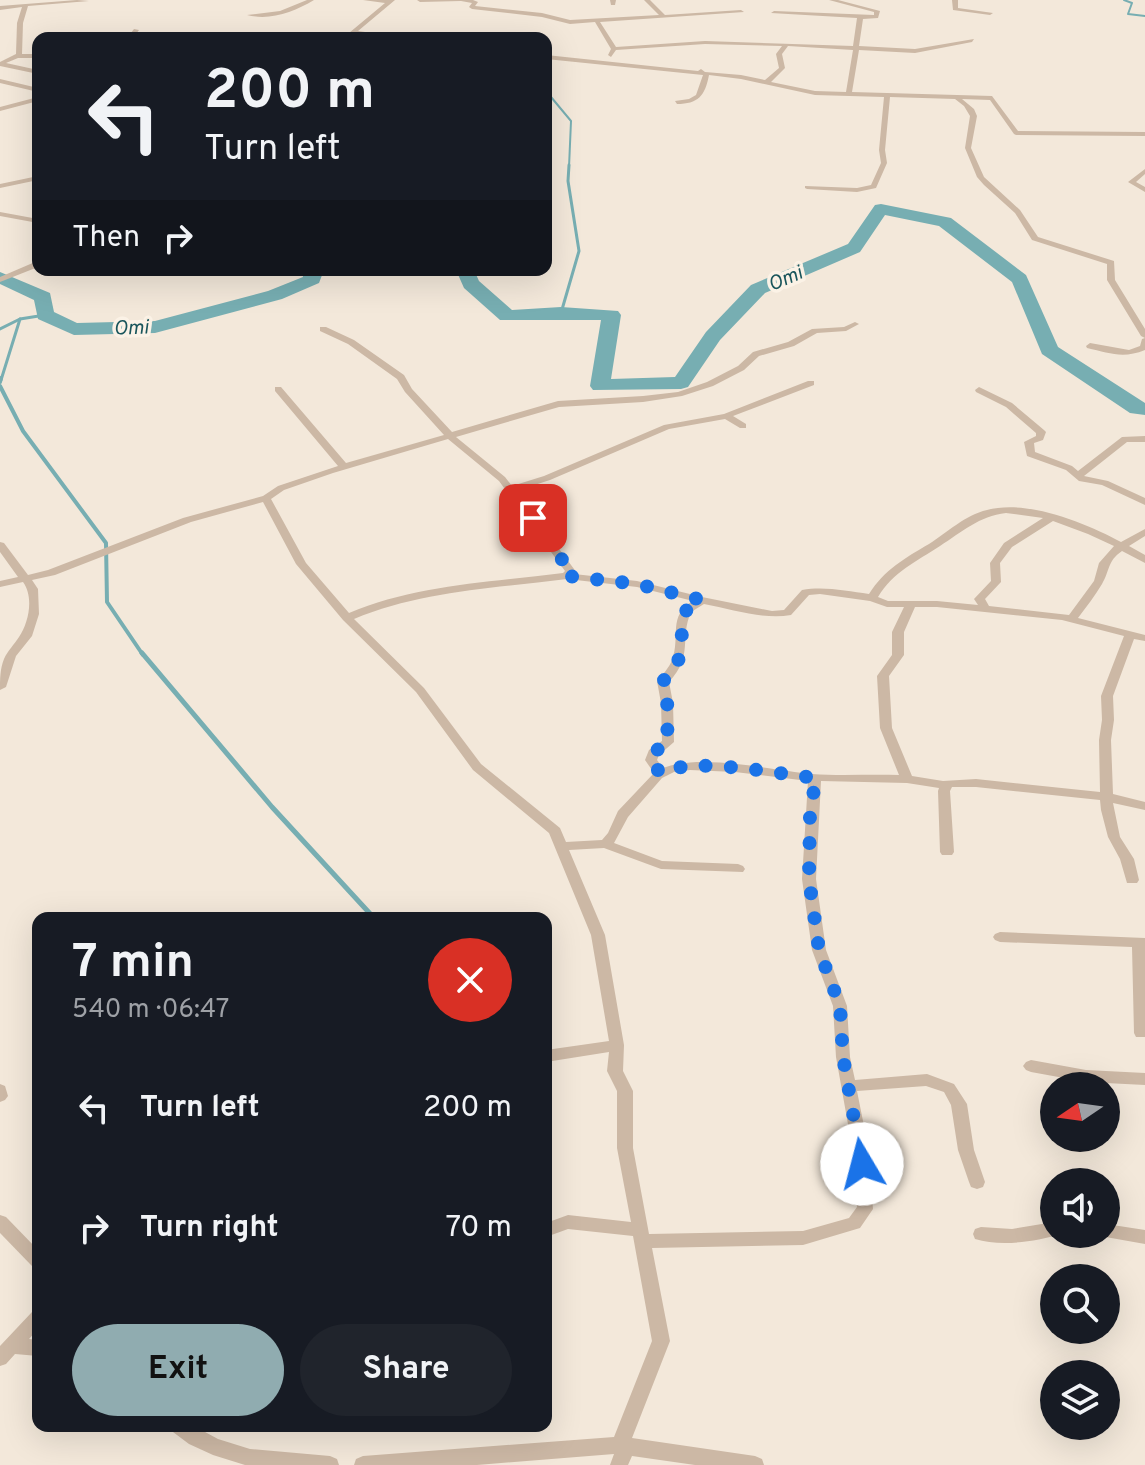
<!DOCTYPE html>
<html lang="en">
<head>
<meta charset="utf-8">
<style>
	body { margin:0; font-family:Overpass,sans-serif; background:#20242c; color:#f1f3f6; height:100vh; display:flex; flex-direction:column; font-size:30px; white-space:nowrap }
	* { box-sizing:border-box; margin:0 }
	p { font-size:26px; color:#9ea1a6 }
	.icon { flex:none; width:44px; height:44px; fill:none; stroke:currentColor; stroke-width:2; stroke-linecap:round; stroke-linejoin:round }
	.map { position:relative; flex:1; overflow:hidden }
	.sheet { position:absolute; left:32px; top:912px; width:520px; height:520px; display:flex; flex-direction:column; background:#171b24; border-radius:16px; box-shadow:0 8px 32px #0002 }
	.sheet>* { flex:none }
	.hud { position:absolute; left:32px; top:32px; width:520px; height:244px; border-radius:16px; box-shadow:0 8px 32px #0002; background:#171b24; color:#f1f3f6; overflow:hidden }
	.needle { width:52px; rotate:257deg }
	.tools { position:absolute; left:1040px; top:1072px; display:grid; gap:16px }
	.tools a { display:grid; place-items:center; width:80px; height:80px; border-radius:50%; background:#171b24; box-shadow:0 8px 32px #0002; font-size:40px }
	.pin { position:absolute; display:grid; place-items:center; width:68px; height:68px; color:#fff; margin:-34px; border-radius:16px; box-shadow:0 4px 12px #0006 }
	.me { position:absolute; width:88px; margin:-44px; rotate:352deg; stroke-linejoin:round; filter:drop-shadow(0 0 6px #0008) }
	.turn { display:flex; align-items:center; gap:28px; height:168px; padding:0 40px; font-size:36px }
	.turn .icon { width:104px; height:104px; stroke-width:2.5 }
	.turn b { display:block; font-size:56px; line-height:68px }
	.then { display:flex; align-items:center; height:76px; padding:0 40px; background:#0003; gap:16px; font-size:30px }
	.round { display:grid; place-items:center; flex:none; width:84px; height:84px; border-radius:42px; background:#20242c }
	.overview { display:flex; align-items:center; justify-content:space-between; height:136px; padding:0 40px }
	h1 { font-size:48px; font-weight:700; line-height:60px }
	.action { display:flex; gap:16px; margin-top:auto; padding:16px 40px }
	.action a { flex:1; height:92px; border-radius:48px; background:#90acb0; color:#111; font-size:32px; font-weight:700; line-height:92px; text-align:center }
	.action a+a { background:#20242c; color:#f1f3f6 }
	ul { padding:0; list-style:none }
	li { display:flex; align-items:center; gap:24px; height:120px; padding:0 40px }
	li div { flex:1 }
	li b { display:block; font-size:30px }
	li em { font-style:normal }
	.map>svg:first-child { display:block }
</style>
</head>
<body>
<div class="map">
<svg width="1145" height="1465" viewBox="0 0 1145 1465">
	<rect width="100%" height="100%" fill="#f3e8da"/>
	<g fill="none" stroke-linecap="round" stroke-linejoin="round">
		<!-- stream-far3 -->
		<g stroke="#77aeb2" stroke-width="2">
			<polyline points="1124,0 1132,3 1128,14 1145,16"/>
			<polyline points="546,91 571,121 569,167"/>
		</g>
		<!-- stream-far2 -->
		<g stroke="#77aeb2" stroke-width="3">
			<polyline points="561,313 579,251 568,181 569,165"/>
			<polyline points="0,329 20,319 45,315"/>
			<polyline points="1,380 20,319"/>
		</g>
		<!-- stream-far1 -->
		<g stroke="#77aeb2" stroke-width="4">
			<polyline points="0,382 1,378"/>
			<polyline points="0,386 23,431 106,543 107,602 143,655"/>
		</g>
		<!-- stream -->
		<polyline stroke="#77aeb2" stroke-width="5" points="142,653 272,807 374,918"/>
		<!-- river -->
		<g fill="#77aeb2" fill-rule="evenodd">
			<polygon points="881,204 951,218 1026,275 1058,347 1145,403 1145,415 1130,413 1042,354 1012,282 939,226 885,215 860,252 765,293 720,340 688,387 681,389 593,390 590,386 601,320 500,320 464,288 456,270 474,270 479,281 512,310 561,307 618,311 621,315 611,379 675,377 706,332 751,285 848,244 875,205"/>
			<polygon points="302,270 324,270 319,283 282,299 155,333 74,335 38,319 34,300 0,284 0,272 50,293 54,312 77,323 155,321 268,291 303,277"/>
		</g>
		<!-- minor -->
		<g fill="#ccb8a5" fill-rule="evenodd">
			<polygon points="77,0 89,1 28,6 23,23 22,54 38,54 38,58 18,58 6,63 38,70 38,74 0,66 0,62 16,54 17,23 22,7 0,10 0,6"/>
			<path d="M 307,0 L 314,0 C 294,12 270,21 247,15 L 280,11 Z"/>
			<polygon points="363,0 395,0 358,31 409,38 354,34 349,38 343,38 385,3"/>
			<path d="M 417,0 L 473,0 L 478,2 L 475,6 L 542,13 L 570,20 L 659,15 L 644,0 L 650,0 L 665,15 L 741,10 L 744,12 L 600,22 L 616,47 L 705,41 L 853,46 L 857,18 L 771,13 L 774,11 L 874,15 L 874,12 L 829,0 L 838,0 L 880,11 L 878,18 L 863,19 L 859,46 L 915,49 L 974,39 L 972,42 L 915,53 L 859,50 L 852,92 L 992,96 L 1018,131 L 1145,132 L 1145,136 L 1016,135 L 1014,134 L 990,100 L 962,99 L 974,109 L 977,116 L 971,148 L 984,177 L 1020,210 L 1038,237 L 1114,261 L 1115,280 L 1145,329 L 1145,350 C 1123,359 1109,353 1087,348 L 1086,346 L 1090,343 L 1129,350 L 1140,346 L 1142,339 L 1145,338 L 1141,336 L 1107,280 L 1107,264 L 1032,240 L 1015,213 L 984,185 L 977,177 L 965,148 L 970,116 L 964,106 L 955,99 L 890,97 L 885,150 L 887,163 L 876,188 L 857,192 L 807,189 L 805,188 L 805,186 L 857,188 L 871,185 L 881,163 L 879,150 L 884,97 L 815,95 L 741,79 L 709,75 C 705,96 698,104 677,104 L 675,101 L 689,99 L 696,95 L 703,75 L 546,59 L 546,55 L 698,71 L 701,69 L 705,72 L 741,75 L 765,80 L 779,68 L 776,54 L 782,46 L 705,44 L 616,50 L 611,57 L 608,55 L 611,49 L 595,22 L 570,24 L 542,17 L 472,9 L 469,7 L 472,3 L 461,1 L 420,2 ZM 788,46 L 853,50 L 846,92 L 815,91 L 771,82 L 785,68 L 782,54 Z"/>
			<polygon points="610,0 616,0 615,5 611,5"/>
			<polygon points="952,0 958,0 958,8 993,13 990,15 953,10"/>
			<polygon points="134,29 139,30 133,38 127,38"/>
			<polygon points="74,35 78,35 79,38 73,38"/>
			<polygon points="0,79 38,88 38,92 0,83"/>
			<polygon points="38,97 38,101 0,111 0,107"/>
			<polygon points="1145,169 1145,174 1136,182 1145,187 1145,192 1128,182"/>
			<polygon points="38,176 38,180 0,188 0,184"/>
			<polygon points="0,212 38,219 38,223 0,216"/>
			<polygon points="35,262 38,262 38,267 0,282 0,277"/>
			<path d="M 855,322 L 859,324 L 846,331 L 817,333 L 794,346 L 759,356 L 744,370 L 713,386 L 682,396 L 643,402 L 559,407 L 456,437 L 505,477 L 512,486 L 544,476 L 664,425 L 724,414 L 808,381 L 814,381 L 814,385 L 733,416 L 746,424 L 746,428 L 740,428 L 725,419 L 669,429 L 550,480 L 516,491 L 574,569 L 575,571 L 574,574 L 637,581 L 702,597 L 772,611 L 784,610 L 802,590 C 824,586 847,591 869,594 C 884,570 905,558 929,544 C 948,532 965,515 987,510 C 1027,499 1086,523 1121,542 L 1145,529 L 1145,536 L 1129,546 L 1145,555 L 1145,563 L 1122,551 C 1107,561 1110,571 1102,584 C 1095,596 1086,607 1078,618 L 1145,635 L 1145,641 L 1134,639 L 1113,696 L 1114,720 L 1111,740 L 1113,794 L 1145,802 L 1145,810 L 1113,803 L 1120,837 L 1134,859 L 1139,880 L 1137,883 L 1127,883 L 1120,859 L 1108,837 L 1101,810 L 1100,800 L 976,787 L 952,787 L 950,791 L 954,852 L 952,855 L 942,855 L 940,852 L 938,791 L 939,788 L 907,783 L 821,781 L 816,879 L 826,950 L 847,1006 L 850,1057 L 855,1080 L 927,1074 L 954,1084 L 967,1104 L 974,1150 L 985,1182 L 983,1187 L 977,1189 L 971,1187 L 969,1182 L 958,1150 L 951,1105 L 944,1092 L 926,1086 L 857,1091 L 867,1141 L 873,1209 L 860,1228 L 803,1245 L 652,1248 L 670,1341 L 632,1438 L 755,1456 L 762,1459 L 764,1465 L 695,1465 L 632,1456 L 628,1465 L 610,1465 L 614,1454 L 477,1465 L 354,1465 L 356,1459 L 363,1456 L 614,1437 L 652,1341 L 633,1236 L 568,1229 L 546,1237 L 546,1223 L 568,1215 L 631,1222 L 617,1148 L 617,1091 L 607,1071 L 609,1052 L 546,1062 L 546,1050 L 609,1041 L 591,935 L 549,833 L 473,770 L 416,692 L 343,620 L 296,564 L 263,502 L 191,522 L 55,575 L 32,580 L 38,589 L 39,614 L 32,636 L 16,656 L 6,687 L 0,690 C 0,679 0,669 4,659 C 8,650 14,645 19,637 C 29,622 34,597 23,582 L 0,587 L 0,581 L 18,577 L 0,552 L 0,542 L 4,543 L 28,575 L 48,570 L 183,518 L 263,496 L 278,486 L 338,466 L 275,391 L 275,387 L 281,387 L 346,463 L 444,435 L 405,392 L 397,379 L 348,344 L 320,331 L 320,327 L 326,327 L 354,340 L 404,375 L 412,389 L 452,432 L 558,401 L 643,396 L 678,392 L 707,382 L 738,366 L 753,352 L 788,342 L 812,329 L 844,327 ZM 448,439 L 499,481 L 565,571 L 563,573 C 492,582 415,585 349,613 L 306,563 L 271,499 L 284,490 L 333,473 ZM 1006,513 L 1043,518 L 1004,543 L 990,563 L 991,581 L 974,599 L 978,605 L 937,601 L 888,601 L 878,597 C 893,572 917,561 940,546 C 962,532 979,516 1006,513 ZM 1053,521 L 1088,534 L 1114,546 L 1099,563 L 1094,581 L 1069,615 L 989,606 L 985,599 L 1001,582 L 1000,563 L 1012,547 ZM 567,579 L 637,587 L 693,601 C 667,616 681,636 672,660 C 669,668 663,674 657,681 L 661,703 L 662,741 L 649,750 L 645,760 L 654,773 L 618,811 L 608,833 L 602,840 L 566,842 L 560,828 L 481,764 L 424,688 L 354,619 C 420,591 496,588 567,579 ZM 820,594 L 870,601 L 887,607 L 904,607 L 892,632 L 892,655 L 877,676 L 880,728 L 899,775 C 870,774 840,776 812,774 C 769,770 702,753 663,768 L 657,760 L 659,755 L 674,742 L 673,703 L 669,682 C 694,655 679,639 691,612 L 704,604 C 732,609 763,620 791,615 L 809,595 ZM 915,607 L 937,607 L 1062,620 L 1124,636 L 1101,696 L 1102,720 L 1099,740 L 1100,792 L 976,779 L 943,781 L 912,776 L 892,728 L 889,676 L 904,655 L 904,632 ZM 690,770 L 735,772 L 808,781 L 802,879 L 812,950 L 833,1006 L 836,1057 L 851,1141 L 857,1207 L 849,1218 L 803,1231 L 649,1234 L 633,1148 L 633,1091 L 623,1071 L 624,1045 L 605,935 L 569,850 L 604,848 L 661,869 L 743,872 L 745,869 L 743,866 L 738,864 L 662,861 L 614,843 L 628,817 L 662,778 L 674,772 Z"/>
			<polygon points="979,387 1012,403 1044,430 1046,432 1043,440 1034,443 1035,452 1072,466 1078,471 1122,437 1145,436 1145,442 1127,442 1084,476 1108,481 1145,498 1145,505 1102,485 1079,481 1066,470 1027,456 1024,442 1036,436 1036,433 1006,407 976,392 975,390"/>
			<polygon points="1000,932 1145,938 1145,1037 1136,1037 1134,1033 1132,947 1000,942 995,940 993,937 995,934"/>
			<polygon points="1031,1060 1086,1070 1145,1073 1145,1085 1086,1082 1031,1072 1026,1070 1023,1066 1026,1062"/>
			<polygon points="0,1084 5,1086 8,1096 5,1100 0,1102"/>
			<polygon points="0,1215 6,1217 38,1250 38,1268 32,1266 0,1233"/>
			<path d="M 1054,1222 L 1054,1234 L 1060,1234 C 1035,1242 1000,1247 975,1239 L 973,1234 L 975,1229 L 981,1227 L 1012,1229 Z"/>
			<polygon points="1106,1224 1145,1230 1145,1244 1100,1236 1099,1234 1106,1234"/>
			<polygon points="38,1309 38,1329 29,1339 38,1340 38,1356 15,1354 6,1364 0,1366 0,1346 32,1312"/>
			<polygon points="170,1426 194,1426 218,1439 250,1449 330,1456 337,1459 339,1465 245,1465 213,1455 189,1444 173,1432"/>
		</g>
	</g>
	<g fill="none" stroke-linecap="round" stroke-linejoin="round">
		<!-- route -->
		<path stroke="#1a73e8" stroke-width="14" stroke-dasharray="0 25.2" d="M 533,518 L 570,571 L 567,576 L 637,584 L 702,600 C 698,604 689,607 686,611 C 675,626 693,656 663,681 C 670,700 666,721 668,742 L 653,753 L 651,760 L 660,773 C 694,756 777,774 816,778 L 810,813 L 809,879 L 819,950 L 840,1006 L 843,1057 L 862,1164"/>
	</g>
	<g text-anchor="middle" stroke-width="7" stroke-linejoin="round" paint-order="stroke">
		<!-- far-water labels -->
		<g font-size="20" font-style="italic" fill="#19555b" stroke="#fbf2e6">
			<text transform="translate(785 278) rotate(-23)" y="7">Omi</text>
			<text transform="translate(131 327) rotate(-2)" y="7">Omi</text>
		</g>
	</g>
</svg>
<div class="tools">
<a><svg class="needle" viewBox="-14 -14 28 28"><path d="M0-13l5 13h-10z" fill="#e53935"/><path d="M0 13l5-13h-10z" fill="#9ea1a6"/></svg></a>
<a><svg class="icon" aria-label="sound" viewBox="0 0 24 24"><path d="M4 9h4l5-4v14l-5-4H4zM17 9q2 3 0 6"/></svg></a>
<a><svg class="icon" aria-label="search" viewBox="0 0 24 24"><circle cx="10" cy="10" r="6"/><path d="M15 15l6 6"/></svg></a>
<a><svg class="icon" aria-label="layers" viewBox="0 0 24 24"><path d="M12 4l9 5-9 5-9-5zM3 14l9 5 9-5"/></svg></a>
</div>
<div class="pin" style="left:533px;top:518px;background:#d93025"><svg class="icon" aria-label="arrive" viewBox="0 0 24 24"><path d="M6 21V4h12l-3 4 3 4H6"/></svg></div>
<svg class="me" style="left:862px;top:1164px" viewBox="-20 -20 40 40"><circle r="19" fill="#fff"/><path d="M0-13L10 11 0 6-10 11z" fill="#1a73e8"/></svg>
<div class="hud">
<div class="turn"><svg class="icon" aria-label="left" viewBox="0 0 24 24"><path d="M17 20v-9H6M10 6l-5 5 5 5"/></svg><div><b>200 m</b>Turn left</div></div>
<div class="then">Then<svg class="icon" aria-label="right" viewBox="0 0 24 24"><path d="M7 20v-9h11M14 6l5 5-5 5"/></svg></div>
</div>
<section class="sheet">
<div class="overview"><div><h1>7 min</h1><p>540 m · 06:47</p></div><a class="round" style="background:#d93025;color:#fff"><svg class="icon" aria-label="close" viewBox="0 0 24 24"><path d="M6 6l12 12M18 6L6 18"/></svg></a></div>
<ul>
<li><svg class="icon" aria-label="left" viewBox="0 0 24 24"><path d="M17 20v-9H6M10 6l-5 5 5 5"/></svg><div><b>Turn left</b></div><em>200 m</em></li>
<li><svg class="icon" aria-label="right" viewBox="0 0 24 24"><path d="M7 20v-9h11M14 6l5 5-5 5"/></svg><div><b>Turn right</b></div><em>70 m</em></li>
</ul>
<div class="action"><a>Exit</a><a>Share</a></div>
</section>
</div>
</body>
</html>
